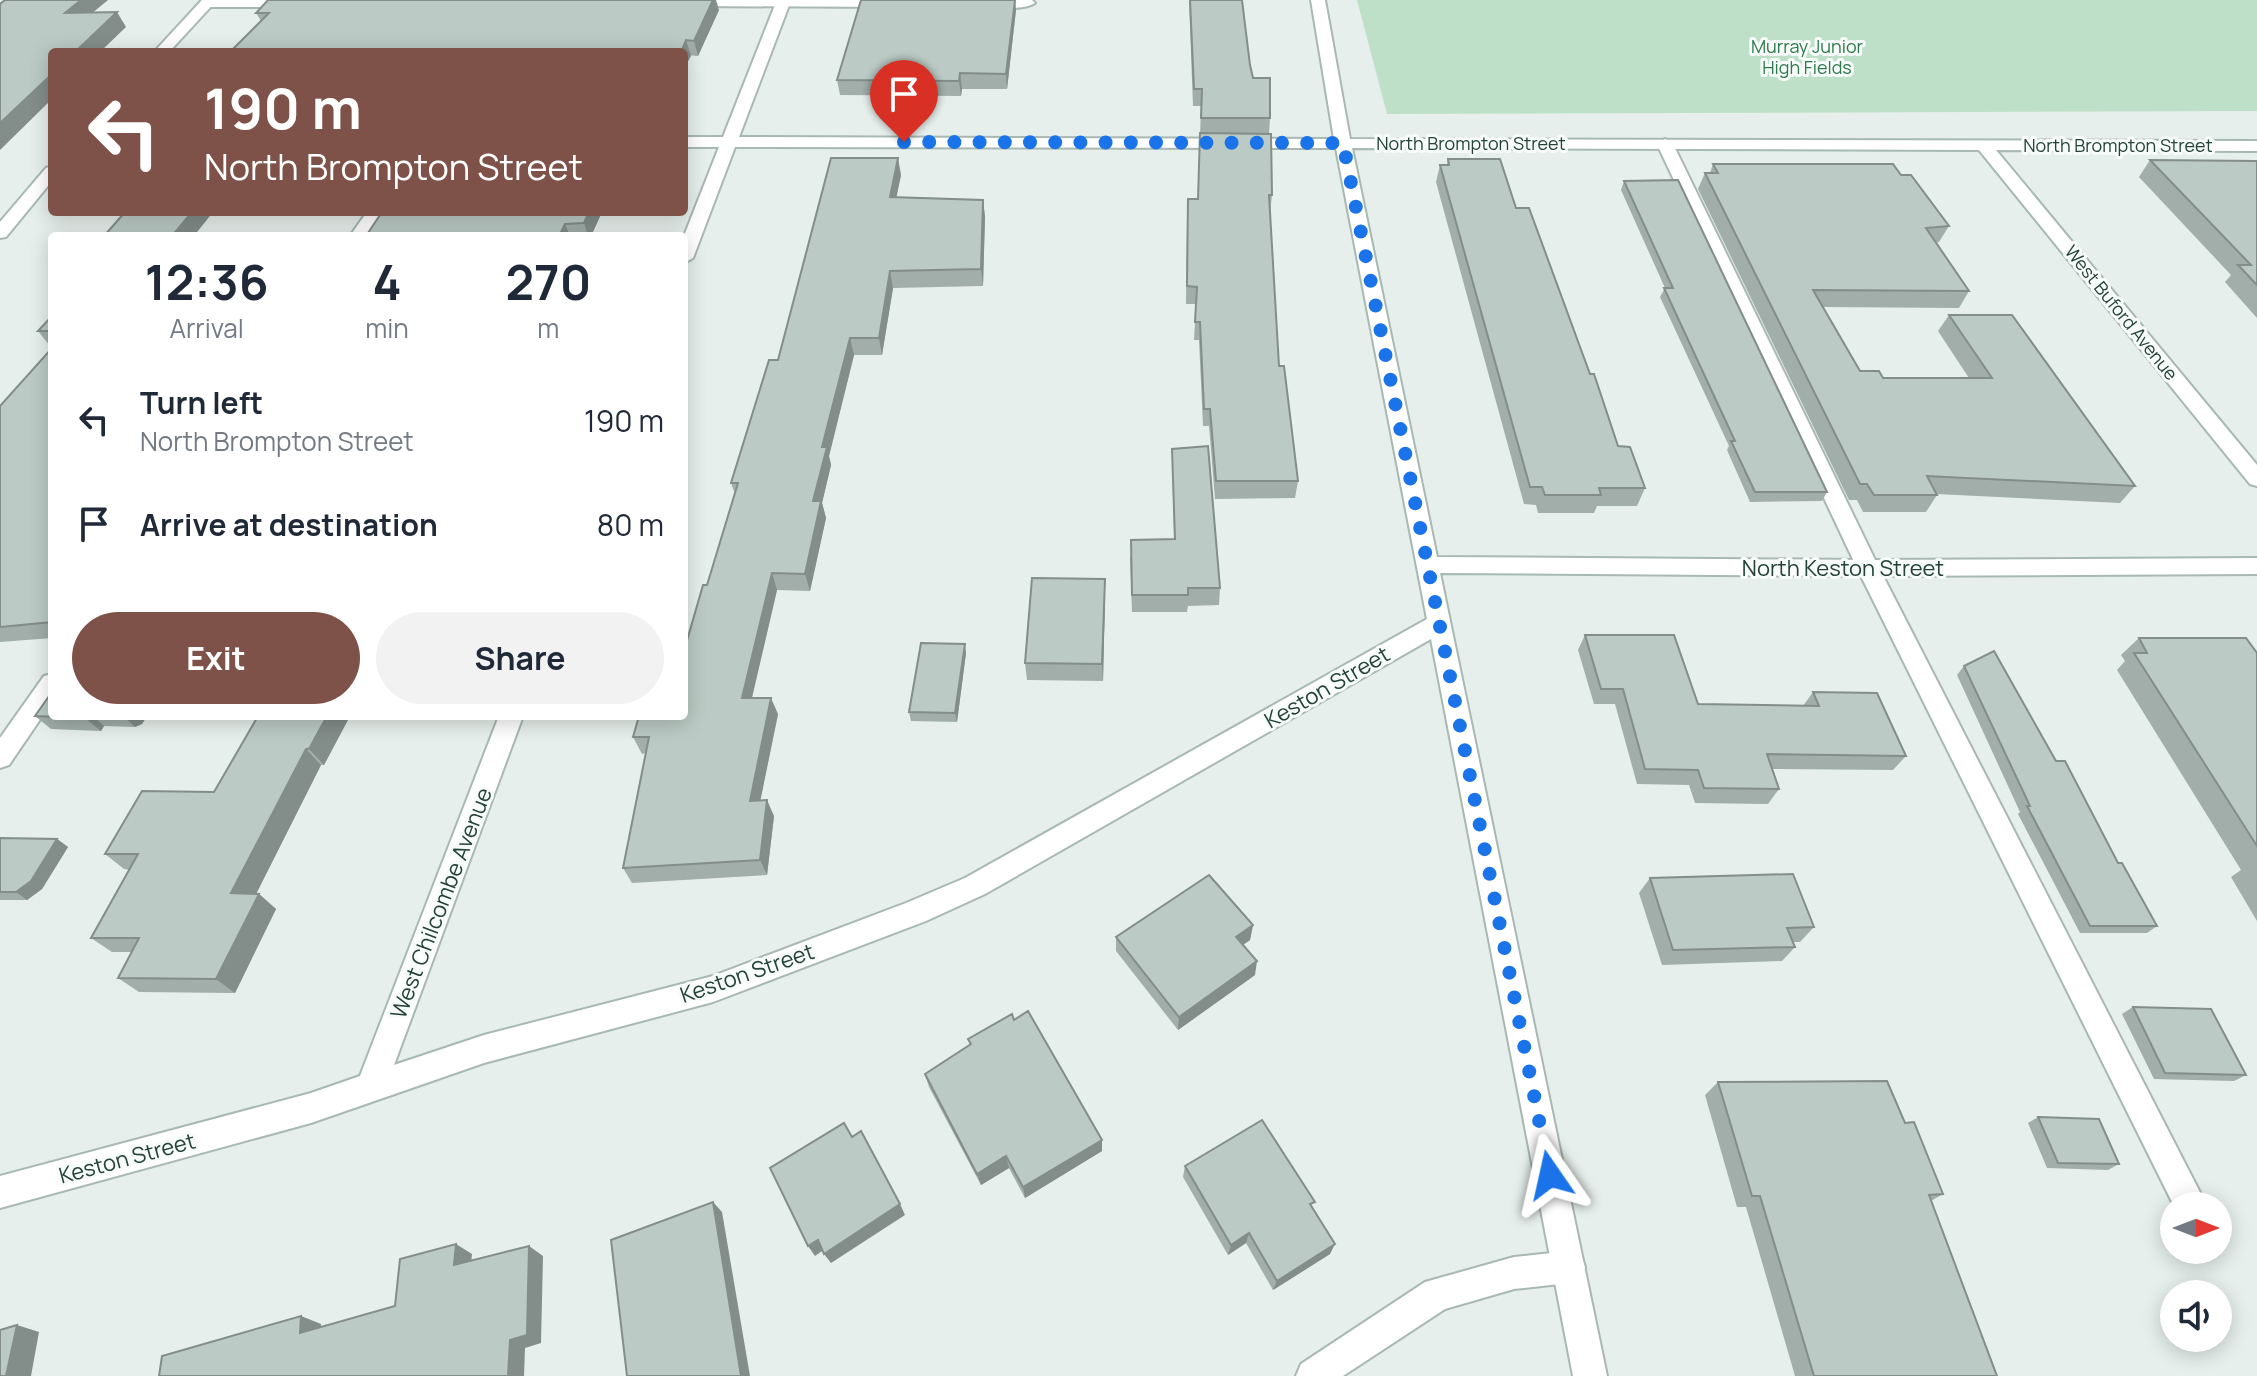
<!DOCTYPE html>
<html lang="en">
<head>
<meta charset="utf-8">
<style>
	body { margin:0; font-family:Manrope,sans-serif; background:#f2f2f3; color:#1f2937; height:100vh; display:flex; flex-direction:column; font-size:30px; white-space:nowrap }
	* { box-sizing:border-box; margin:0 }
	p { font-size:26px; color:#747a83 }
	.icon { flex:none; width:44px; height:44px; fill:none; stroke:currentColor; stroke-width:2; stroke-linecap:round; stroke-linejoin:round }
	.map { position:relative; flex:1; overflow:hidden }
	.details { position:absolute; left:48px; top:232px; width:640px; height:488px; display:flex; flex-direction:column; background:#fff; border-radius:8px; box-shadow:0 4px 20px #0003 }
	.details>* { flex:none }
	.top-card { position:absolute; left:48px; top:48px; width:640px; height:168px; border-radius:8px; box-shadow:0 4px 20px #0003; background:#7f5249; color:#fff; overflow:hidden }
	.needle { width:52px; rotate:90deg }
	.tools { position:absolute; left:2160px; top:1192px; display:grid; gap:16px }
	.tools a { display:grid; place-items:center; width:72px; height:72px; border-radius:50%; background:#fff; box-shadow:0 4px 20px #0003; font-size:40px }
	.pin { position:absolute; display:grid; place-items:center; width:68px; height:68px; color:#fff; margin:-82px -34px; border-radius:50% 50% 50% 0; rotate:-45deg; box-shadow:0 0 8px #0007 }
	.pin .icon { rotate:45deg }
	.me { position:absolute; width:88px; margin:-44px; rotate:349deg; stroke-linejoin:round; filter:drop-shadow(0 0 6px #0008) }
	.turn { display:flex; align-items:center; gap:28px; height:168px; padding:0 24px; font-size:36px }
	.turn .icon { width:104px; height:104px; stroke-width:2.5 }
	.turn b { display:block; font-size:56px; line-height:68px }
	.eta { display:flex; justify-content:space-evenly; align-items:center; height:136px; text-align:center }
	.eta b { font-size:48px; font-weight:700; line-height:56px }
	.primary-button { display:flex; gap:16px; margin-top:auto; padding:16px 24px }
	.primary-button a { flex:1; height:92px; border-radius:48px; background:#7f5249; color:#fff; font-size:32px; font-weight:700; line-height:92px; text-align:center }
	.primary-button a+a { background:#f2f2f3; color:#1f2937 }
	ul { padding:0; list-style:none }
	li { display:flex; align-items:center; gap:24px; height:104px; padding:0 24px }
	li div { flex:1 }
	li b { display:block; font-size:30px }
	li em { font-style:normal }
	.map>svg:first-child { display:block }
</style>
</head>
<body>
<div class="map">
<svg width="2257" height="1376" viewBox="0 0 2257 1376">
	<rect width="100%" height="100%" fill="#e6efeb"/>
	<!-- green -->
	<polygon fill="#bfe0c8" points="1357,0 2257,0 2257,111 1387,114"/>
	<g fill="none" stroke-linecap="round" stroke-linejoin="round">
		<!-- lane casing -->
		<g stroke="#a8b8b2" stroke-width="4">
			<g id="lane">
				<polygon points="202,0 301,0 304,3 297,7 207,7 200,3"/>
				<polygon points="681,0 897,0 900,3 893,7 686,6 681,5"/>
				<path d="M 981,0 L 1032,0 L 1035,3 C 1024,10 990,10 979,3 Z"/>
				<polygon points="1665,139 1673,144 1879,568 2207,1206 2174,1206 1857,568 1657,144"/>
				<polygon points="367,212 383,212 368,236 350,236"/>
				<polygon points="52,674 52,702 9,765 0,768 0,738 44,676"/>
				<polygon points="1569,1251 1581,1255 1585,1267 1581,1279 1569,1283 1514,1289 1445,1309 1343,1376 1296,1376 1301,1364 1425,1282 1514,1257"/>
			</g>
		</g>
		<!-- street casing -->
		<g stroke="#a8b8b2" stroke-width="4">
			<g id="street">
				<polygon points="202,0 217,0 169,52 154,52"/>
				<polygon points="777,0 791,0 739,137 1334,139 1311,0 1325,0 1350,139 2257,141 2257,151 1996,150 2257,465 2257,486 2250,484 1979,150 1352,148 1437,557 1868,560 2257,558 2257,574 1868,576 1440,573 1607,1376 1573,1376 1431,639 985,894 926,921 713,1002 484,1063 311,1123 0,1208 0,1176 311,1093 360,1076 499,716 523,716 394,1065 484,1035 713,976 906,903 965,878 1427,619 1336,148 735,147 693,258 684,263 684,236 719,147 684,147 684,137 723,137"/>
				<polygon points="52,166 52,181 6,237 0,238 0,222 46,168"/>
			</g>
		</g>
		<!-- lane -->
		<use href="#lane" fill="#fff" fill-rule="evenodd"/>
		<!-- street -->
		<use href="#street" fill="#fff" fill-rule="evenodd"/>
	</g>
	<!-- wall -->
	<g fill="#a1aea9">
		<polygon points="1189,0 1242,0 1250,65 1253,78 1270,118 1269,134 1272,195 1270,213 1279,366 1298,481 1295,498 1215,499 1209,426 1203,426 1199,340 1194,340 1196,304 1186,304 1187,217 1198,199 1201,106 1193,106"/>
		<polygon points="719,10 698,56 261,21 256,13"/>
		<polygon points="1016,10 1007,89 962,89 961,96 840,95 837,80"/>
		<polygon points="1448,159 1516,208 1590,374 1618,446 1645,488 1637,506 1597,506 1594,513 1538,513 1536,505 1524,504 1436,182 1440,165 1447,165"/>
		<polygon points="2150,160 2257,161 2257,318 2225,282 2231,275 2139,177"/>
		<polygon points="1713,164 1901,175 1949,226 1939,242 1936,243 1969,291 1959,308 1823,307 1860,371 1883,378 1969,378 1938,331 1949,315 2135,486 2120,503 1936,494 1937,495 1926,512 1863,512 1857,500 1849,500 1698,189 1705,173 1710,173"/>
		<polygon points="901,175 896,197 983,200 985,217 983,286 893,288 882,355 854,355 829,456 831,465 822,503 826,518 810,591 777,590 752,698 778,714 760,801 774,816 767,875 632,883 623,868 646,753 642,754 633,737 684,716 707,585 735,494 731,483 778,360"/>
		<polygon points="1624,181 1827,492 1822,501 1750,502 1727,450 1729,446 1660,297 1665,288 1621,190"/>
		<polygon points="382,212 602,212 591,236 366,236"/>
		<polygon points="52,316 52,346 50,346 38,331"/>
		<polygon points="52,348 52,638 0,642 0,406"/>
		<polygon points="1172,449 1220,588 1219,605 1188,606 1187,612 1132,612 1130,557 1174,539"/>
		<polygon points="1105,596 1103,681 1027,680 1025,663"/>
		<polygon points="1585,635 1698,704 1803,706 1813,692 1906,756 1893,770 1772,769 1779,789 1768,804 1695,803 1689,785 1637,784 1615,704 1594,704 1578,650"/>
		<polygon points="2139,638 2257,653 2257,921 2231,877 2241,870 2117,670 2125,661 2121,655"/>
		<polygon points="966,653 957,722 911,721 909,712"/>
		<polygon points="1964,666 2056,761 2157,926 2147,933 2080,933 2018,814 2020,812 1957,675"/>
		<polygon points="35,716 147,716 142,724 135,727 104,726 101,731 51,729"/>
		<polygon points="258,716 350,716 324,765 321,765 256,894 259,894 276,909 235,993 139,992 118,978 132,952 112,952 91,938 130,870 124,869 105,854 214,792"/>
		<polygon points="0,838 57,839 68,847 42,889 27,900 0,900"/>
		<polygon points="1650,878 1814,927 1800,942 1793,942 1795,947 1782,961 1662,965 1639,893"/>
		<polygon points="1253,925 1250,940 1243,945 1255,975 1178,1030 1116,951 1116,937"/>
		<polygon points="2133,1007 2246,1075 2234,1081 2154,1079 2122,1014"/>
		<polygon points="1014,1020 1102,1140 1102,1151 1025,1198 1009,1168 981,1185 929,1087 925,1074 970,1045 968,1039"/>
		<polygon points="1718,1082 1905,1123 1943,1194 1931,1201 1997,1376 1795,1376 1746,1207 1737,1207 1705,1095"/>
		<polygon points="2038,1117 2119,1164 2108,1170 2047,1168 2028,1123"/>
		<polygon points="1185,1166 1312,1208 1330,1254 1273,1290 1246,1243 1228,1255 1183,1177"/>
	</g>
	<!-- shaded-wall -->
	<g fill="#838d89">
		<polygon points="81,0 108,0 74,28 65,13"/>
		<polygon points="713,0 716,0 719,10 698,56 694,41"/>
		<polygon points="1015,0 1016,10 1007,89 1006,74"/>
		<polygon points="117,12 126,27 100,52 75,52"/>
		<polygon points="686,40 691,56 684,69 684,52 681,52"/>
		<polygon points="960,73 962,89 961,96 959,81"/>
		<polygon points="52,74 52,99 0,150 0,123"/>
		<polygon points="898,158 901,175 893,214 890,197"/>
		<polygon points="983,200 985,217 983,286 981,269"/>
		<polygon points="192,212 213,212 194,236 172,236"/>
		<polygon points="589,212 602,212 591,236 588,236 584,223"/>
		<polygon points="565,224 570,236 559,236"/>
		<polygon points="890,271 893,288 882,355 879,338"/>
		<polygon points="850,338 854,355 829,456 831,465 822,503 826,518 810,591 805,574 813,501 822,447"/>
		<polygon points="772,573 777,590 748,714 742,698"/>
		<polygon points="1105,579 1105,596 1103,681 1102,664"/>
		<polygon points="965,644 966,653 957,722 955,713"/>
		<polygon points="771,698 778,714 757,817 750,801"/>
		<polygon points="86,716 93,716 104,726 101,731 85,718"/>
		<polygon points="123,716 147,716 142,724 135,727"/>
		<polygon points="327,716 350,716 324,765 309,749"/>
		<polygon points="306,749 321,765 249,908 231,893"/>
		<polygon points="767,800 774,816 767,875 760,860"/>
		<polygon points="57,839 68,847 42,889 27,900 16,892"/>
		<polygon points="259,894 276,909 235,993 216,979"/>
		<polygon points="1253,925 1250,940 1234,951 1236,937"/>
		<polygon points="1257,961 1255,975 1178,1030 1179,1017"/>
		<polygon points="1102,1140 1102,1151 1025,1198 1023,1187"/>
		<polygon points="1006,1156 1009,1168 981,1185 977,1174"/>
		<polygon points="713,1202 722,1212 750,1376 741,1376"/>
		<polygon points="900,1204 905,1215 831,1263 824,1254"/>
		<polygon points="1249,1233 1246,1243 1228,1255 1231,1245"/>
		<polygon points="818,1240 825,1249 815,1256 808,1246"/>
		<polygon points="456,1244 472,1254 470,1275 454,1265"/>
		<polygon points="1335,1244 1330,1254 1273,1290 1277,1281"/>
		<polygon points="529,1246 543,1256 541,1343 525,1348 524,1376 508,1376 510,1340"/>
		<polygon points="301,1316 321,1324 320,1341 300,1333"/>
		<polygon points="17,1325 39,1332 31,1376 6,1376"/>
	</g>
	<!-- building -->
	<g fill="#bbcac4" stroke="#838d89" stroke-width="2">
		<polygon points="5,0 81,0 65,13 117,12 75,52 52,52 52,74 0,123 0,4"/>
		<polygon points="268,0 713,0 694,41 686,40 681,52 230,52 269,13 256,13"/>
		<polygon points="861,0 1015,0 1006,74 960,73 959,81 837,80"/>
		<polygon points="1190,0 1242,0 1250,65 1253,78 1270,78 1270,118 1201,118 1202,89 1194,89"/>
		<polygon points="1200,133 1271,134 1272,195 1269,195 1279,366 1284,366 1298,481 1216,481 1210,409 1204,409 1200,322 1195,322 1197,287 1187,286 1188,199 1198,199"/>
		<polygon points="831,158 898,158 890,197 983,200 981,269 890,271 879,338 850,338 822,447 827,447 813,501 821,501 805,574 772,573 742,698 771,698 750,801 767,800 760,860 623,868 649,737 633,737 639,716 684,716 684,651 703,585 707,585 738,483 731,483 769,360 778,360"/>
		<polygon points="1448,159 1500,159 1516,208 1529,208 1590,374 1594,374 1618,446 1630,447 1645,488 1599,488 1601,495 1545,495 1542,487 1530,487 1440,165 1449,165"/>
		<polygon points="2150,160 2257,161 2257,285 2238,265 2251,265"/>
		<polygon points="1713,164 1893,164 1901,175 1911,175 1949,226 1926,228 1969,291 1813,290 1860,371 1879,371 1883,378 1992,378 1949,315 2012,315 2135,486 1927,476 1937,495 1874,495 1867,484 1860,484 1705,173 1718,173"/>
		<polygon points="1678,180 1827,492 1755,492 1731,441 1735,441 1664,288 1673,288 1624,181"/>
		<polygon points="125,212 192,212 172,236 104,236"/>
		<polygon points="382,212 589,212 584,223 565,224 559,236 366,236"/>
		<polygon points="52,316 52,331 38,331"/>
		<polygon points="52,348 52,622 0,627 0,406"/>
		<polygon points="1208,446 1220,588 1188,588 1188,595 1132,595 1131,540 1175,539 1172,449"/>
		<polygon points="1032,578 1105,579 1102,664 1025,663"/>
		<polygon points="1585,635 1674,635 1698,704 1819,706 1813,692 1877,693 1906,756 1767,754 1779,789 1704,788 1698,770 1645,769 1623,689 1601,689"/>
		<polygon points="2139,638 2246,638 2257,653 2257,846 2134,653 2147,653"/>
		<polygon points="921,643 965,644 955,713 909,712"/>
		<polygon points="1994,651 2056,761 2065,761 2118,863 2122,863 2157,926 2090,926 2027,806 2030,806 1964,666"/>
		<polygon points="52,692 52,716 86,716 85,718 35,716"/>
		<polygon points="258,716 327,716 309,749 306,749 231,893 259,894 216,979 118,978 139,938 91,938 138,854 105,854 142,791 214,792"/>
		<polygon points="0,838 57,839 31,881 16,892 0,892"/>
		<polygon points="1793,874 1814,927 1787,928 1795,947 1673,950 1650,878"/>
		<polygon points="1209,875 1253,925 1236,937 1257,961 1179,1017 1116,937"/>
		<polygon points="2133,1007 2211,1009 2246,1075 2165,1073"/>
		<polygon points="1028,1011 1102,1140 1023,1187 1006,1156 977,1174 925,1074 971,1044 968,1039 1012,1014 1014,1020"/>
		<polygon points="1887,1081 1905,1123 1914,1122 1943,1194 1929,1195 1997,1376 1814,1376 1760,1196 1752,1196 1718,1082"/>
		<polygon points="2038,1117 2099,1119 2119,1164 2058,1163"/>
		<polygon points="1262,1120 1315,1202 1310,1204 1335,1244 1277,1281 1249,1233 1231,1245 1185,1166"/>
		<polygon points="844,1123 852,1137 861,1131 900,1204 824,1254 818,1240 808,1246 770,1168"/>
		<polygon points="713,1202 741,1376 627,1376 611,1240"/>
		<polygon points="456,1244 454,1265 529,1246 527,1335 510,1340 508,1376 159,1376 162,1356 301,1316 300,1333 395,1306 400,1259"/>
		<polygon points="17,1325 6,1376 0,1376 0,1330"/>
	</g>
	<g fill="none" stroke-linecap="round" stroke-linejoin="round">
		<!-- route -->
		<polyline stroke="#1a73e8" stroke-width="14" stroke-dasharray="0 25.2" points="904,142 1343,143 1550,1175"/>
	</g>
	<g text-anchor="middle" stroke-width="6" stroke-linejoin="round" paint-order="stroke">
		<!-- far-park labels -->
		<g font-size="18" fill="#2d7a4b" stroke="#f7fbf9">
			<text x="1807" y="53">Murray Junior<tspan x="1807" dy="21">High Fields</tspan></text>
		</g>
		<!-- far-street labels -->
		<g font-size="18" fill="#24423a" stroke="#f7fbf9">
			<text x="1471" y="150">North Brompton Street</text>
			<text x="2118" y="152">North Brompton Street</text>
			<text transform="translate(2121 313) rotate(51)" y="6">West Buford Avenue</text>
		</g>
		<!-- street labels -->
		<g font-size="22" fill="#24423a" stroke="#f7fbf9">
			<text x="1843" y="576">North Keston Street</text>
			<text transform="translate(1327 687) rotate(-30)" y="8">Keston Street</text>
			<text transform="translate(441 903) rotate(-69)" y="8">West Chilcombe Avenue</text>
			<text transform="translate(747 973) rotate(-19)" y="8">Keston Street</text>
			<text transform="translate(127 1158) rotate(-15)" y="8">Keston Street</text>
		</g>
	</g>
</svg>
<div class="tools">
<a><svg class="needle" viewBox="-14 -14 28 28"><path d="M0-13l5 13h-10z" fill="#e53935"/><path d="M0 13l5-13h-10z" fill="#747a83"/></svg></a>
<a><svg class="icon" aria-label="sound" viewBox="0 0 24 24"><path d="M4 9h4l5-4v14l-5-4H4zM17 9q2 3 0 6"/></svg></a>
</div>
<div class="pin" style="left:904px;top:142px;background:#d93025"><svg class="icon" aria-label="arrive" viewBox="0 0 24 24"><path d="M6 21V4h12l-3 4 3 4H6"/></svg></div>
<svg class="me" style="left:1550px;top:1175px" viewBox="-20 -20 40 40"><path d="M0-17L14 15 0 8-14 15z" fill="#1a73e8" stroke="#fff" stroke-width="4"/></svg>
<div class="top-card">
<div class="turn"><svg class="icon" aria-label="left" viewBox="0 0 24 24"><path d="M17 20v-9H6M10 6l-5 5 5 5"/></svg><div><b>190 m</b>North Brompton Street</div></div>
</div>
<section class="details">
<div class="eta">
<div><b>12:36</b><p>Arrival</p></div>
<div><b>4</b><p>min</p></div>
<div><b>270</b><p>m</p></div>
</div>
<ul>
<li><svg class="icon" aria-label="left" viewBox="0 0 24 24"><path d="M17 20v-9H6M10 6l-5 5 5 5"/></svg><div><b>Turn left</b><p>North Brompton Street</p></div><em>190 m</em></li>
<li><svg class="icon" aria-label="arrive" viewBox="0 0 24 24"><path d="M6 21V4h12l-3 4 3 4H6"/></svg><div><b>Arrive at destination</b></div><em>80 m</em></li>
</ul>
<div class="primary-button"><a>Exit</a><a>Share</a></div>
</section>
</div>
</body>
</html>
